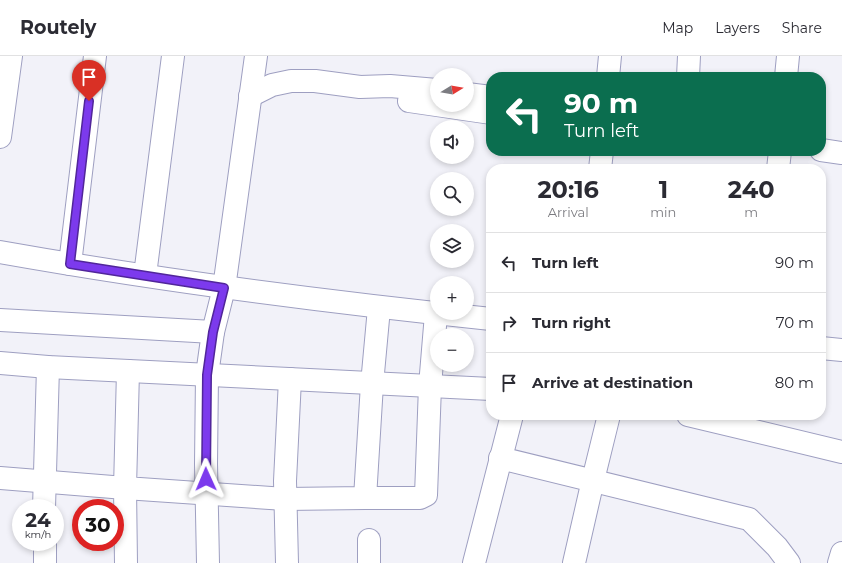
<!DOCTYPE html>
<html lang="en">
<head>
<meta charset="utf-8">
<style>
	body { margin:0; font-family:Montserrat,sans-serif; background:#f7f7f7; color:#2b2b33; height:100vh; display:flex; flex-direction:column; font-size:15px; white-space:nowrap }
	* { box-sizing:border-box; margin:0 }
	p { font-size:13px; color:#7c7c81 }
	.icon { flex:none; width:22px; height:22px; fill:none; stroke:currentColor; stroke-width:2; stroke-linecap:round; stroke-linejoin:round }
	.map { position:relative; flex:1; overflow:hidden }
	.details { position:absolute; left:486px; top:108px; width:340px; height:256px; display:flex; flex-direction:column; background:#fff; border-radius:16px; box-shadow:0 2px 6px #0003 }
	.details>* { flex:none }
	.hud { position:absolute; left:486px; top:16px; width:340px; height:84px; border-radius:16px; box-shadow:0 2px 6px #0003; background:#0b6e4f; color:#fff; overflow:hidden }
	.needle { width:26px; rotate:79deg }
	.controls { position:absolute; left:430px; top:12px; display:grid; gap:8px }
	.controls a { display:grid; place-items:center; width:44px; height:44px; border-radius:50%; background:#fff; box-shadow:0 2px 6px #0003; font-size:20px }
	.speed { position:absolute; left:12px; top:443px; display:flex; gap:8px; font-size:20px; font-weight:700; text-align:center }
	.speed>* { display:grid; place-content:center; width:52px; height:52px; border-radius:50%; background:#fff; box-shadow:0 2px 6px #0003; line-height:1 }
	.speed small { font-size:10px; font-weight:400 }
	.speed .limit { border:6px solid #d22; background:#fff; color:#111 }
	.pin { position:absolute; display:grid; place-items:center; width:34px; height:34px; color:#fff; margin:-41px -17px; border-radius:50% 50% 50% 0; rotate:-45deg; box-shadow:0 0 4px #0007 }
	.pin .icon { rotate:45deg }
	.me { position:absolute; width:44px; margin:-22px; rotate:359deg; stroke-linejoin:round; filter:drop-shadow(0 0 3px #0008) }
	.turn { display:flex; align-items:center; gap:14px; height:84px; padding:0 12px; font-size:18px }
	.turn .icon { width:52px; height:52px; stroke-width:2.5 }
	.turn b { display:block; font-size:28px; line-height:34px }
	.eta { display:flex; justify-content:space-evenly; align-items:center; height:68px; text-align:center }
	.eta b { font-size:24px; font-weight:700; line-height:28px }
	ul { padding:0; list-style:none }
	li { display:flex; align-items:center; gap:12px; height:60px; padding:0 12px; border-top:1px solid #e1e1e2 }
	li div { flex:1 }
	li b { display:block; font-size:15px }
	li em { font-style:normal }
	header { display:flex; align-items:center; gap:24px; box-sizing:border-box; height:56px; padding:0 20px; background:#fff; border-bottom:1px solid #e1e1e2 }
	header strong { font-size:19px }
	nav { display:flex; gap:22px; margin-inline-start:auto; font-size:14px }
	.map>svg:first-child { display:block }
</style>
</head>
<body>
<header>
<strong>Routely</strong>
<nav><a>Map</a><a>Layers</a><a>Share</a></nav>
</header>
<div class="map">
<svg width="842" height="507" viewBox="0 0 842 507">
	<rect width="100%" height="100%" fill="#f2f2f9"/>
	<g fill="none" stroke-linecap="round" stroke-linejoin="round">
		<!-- minor casing -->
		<g stroke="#9e9fc1" stroke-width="24">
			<g id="minor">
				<polyline points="608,21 610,0"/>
				<polyline points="688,21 689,0"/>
				<polyline points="786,21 788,0"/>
				<polyline points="467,38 491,41"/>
				<polyline points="250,40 272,29 291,25 315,25 360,31 390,30 437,34"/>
				<polyline points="409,45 491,57"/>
				<polyline points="0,81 11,0"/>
				<polyline points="821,94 842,97"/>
				<polyline points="600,113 602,95"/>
				<polyline points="778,113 780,95"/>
				<path d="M 0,196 C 163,225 327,246 491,263"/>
				<polyline points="70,208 95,0"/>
				<polyline points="145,219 173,0"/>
				<polyline points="0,264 213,276"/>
				<polyline points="821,292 842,294"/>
				<polyline points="0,307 48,311 491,333"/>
				<polyline points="128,315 125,432 285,443 365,442 372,328 379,252"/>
				<polyline points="688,359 842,396"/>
				<polyline points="500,402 749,463 777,491 789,507"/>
				<polyline points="0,422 125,432 126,507"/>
				<polyline points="365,442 420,442 426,439 430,330 436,258"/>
				<polyline points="44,452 48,311"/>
				<polyline points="45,486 45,507"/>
				<polyline points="208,507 206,408 207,319 213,276 224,232 256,0"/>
				<polyline points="287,507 285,425 290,323"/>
				<polyline points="369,507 369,484"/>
				<polyline points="474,507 512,359"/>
				<polyline points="574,507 593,424 609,359"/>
				<polyline points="839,507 842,497"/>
			</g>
		</g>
		<!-- minor -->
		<use href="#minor" stroke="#fff" stroke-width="22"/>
	</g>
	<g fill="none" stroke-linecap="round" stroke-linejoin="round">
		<!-- route casing -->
		<g stroke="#51269a" stroke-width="10">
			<polyline id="route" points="89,45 70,208 224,232 213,276 207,319 206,423"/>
		</g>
		<!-- route -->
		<use href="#route" stroke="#7c3aed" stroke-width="7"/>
	</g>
</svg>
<div class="controls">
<a><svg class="needle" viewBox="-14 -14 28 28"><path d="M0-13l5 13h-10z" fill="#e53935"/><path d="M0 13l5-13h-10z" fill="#7c7c81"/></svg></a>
<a><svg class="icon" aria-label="sound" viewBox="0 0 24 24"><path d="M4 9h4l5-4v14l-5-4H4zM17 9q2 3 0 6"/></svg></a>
<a><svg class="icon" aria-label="search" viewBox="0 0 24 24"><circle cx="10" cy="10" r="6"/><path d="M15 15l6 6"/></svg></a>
<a><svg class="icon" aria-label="layers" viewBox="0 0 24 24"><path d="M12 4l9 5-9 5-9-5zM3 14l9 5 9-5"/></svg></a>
<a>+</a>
<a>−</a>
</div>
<div class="speed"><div>24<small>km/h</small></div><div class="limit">30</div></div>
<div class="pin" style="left:89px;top:45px;background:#d93025"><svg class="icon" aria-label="arrive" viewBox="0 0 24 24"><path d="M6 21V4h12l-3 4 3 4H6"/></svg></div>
<svg class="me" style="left:206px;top:423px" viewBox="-20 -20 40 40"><path d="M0-17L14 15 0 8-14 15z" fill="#7c3aed" stroke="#fff" stroke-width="4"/></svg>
<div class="hud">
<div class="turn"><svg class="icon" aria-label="left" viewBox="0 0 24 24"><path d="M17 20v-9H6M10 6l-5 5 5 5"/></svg><div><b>90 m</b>Turn left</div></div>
</div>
<section class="details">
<div class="eta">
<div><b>20:16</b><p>Arrival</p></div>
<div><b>1</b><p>min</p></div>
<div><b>240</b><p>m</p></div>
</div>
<ul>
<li><svg class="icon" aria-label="left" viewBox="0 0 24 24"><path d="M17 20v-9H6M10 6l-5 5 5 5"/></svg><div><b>Turn left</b></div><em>90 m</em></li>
<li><svg class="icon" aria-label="right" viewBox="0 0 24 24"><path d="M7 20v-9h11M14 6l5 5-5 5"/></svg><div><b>Turn right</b></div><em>70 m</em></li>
<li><svg class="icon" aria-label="arrive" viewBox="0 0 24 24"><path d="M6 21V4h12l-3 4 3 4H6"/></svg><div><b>Arrive at destination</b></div><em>80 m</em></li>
</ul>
</section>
</div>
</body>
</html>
